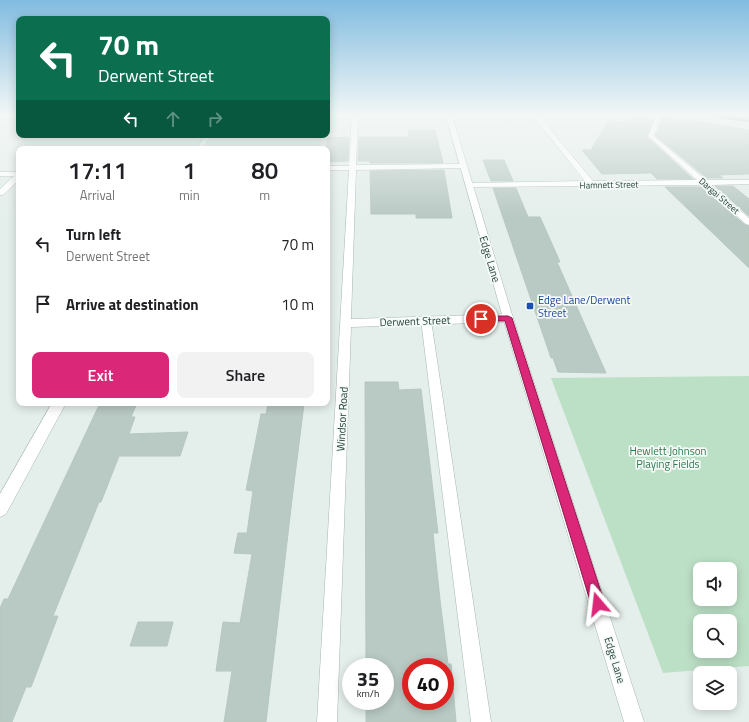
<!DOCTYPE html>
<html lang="en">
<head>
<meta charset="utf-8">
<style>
	body { margin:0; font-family:"Titillium Web",sans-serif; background:#f2f2f2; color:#202124; height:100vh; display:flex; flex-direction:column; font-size:15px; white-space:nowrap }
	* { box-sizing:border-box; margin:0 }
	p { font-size:13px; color:#757577 }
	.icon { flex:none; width:22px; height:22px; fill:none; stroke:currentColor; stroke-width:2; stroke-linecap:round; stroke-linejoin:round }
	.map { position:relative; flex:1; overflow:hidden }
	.side { position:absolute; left:16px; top:146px; width:314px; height:260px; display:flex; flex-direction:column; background:#fff; border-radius:8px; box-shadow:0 2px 10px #0003 }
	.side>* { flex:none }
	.guide { position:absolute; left:16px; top:16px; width:314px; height:122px; border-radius:8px; box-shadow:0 2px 10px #0003; background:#0b6e4f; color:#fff; overflow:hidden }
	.controls { position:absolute; left:693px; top:562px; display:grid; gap:8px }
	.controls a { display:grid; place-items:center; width:44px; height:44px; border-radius:8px; background:#fff; box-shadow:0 2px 10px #0003; font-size:20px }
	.speed { position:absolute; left:342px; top:658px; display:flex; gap:8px; font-size:20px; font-weight:700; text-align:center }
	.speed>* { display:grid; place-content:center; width:52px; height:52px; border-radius:50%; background:#fff; box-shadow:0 2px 10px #0003; line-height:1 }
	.speed small { font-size:10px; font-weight:400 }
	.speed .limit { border:6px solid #d22; background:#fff; color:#111 }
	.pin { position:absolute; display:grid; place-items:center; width:34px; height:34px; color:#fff; margin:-17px; border:2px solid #fff; border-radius:50%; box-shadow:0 1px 4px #0007 }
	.me { position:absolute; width:44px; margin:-22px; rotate:343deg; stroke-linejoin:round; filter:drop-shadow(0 0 3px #0008) }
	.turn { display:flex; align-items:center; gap:14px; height:84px; padding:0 16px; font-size:18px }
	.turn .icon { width:52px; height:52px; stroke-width:2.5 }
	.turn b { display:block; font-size:28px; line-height:34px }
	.lanes { display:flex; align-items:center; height:38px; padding:0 16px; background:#0003; justify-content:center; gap:20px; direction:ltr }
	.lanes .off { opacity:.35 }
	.eta { display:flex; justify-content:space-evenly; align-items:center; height:68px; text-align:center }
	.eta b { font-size:24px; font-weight:600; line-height:28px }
	.action { display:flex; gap:8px; margin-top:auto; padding:8px 16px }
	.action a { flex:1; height:46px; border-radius:8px; background:#db2777; color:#fff; font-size:16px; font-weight:600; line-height:46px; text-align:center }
	.action a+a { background:#f2f2f2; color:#202124 }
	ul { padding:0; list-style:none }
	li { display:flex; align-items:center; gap:12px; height:60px; padding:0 16px }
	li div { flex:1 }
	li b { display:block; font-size:15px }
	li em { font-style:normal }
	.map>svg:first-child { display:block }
</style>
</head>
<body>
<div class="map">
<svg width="749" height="722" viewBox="0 0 749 722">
	<rect width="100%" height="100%" fill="#e4eeea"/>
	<!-- green -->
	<path fill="#bce0c6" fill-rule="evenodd" d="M 749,376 L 749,666 L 663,673 L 551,378 ZM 700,569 L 730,569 L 730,599 L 700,599 ZM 700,621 L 730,621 L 730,651 L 700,651 Z"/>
	<!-- building -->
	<g fill="#b9c9c3" stroke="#b6c8c1" fill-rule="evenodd">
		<polygon points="627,116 655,116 647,137 693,179 657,179 651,173 602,174 582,150 591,150 609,120 623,123"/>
		<polygon points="663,116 749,130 749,174 719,175 723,178 707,178 656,136"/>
		<polygon points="408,130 435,130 443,163 370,163 370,161 358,161 359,137 409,137"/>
		<polygon points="349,137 348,161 327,162 327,138"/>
		<polygon points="483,160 504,160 513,181 491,181"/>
		<polygon points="444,170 452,218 416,218 416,214 371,214 370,171"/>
		<polygon points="715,186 733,186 749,199 749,216"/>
		<polygon points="665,187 701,187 745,225 749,226 749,268"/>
		<polygon points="493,188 516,188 528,217 540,217 560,262 557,262 606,373 558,372 553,358 551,358"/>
		<path d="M 365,382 L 398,382 L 399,390 L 421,389 L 438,533 L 433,533 L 440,600 L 448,664 L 451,664 L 456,722 L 366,722 L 366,701 L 385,701 L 385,667 L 366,667 ZM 411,667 L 445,667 L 445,701 L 411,701 Z"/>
		<polygon points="100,403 137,403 131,417 135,417 129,434 188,432 180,456 119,456 101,502 99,502 53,616 58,616 31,687 26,687 12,722 0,722 0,608 4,599 8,599"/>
		<polygon points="268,404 304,404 293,491 266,722 224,722 232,671 216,671 223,622 240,623 252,554 234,553 238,533 247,533 253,491 246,490 261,414 266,414"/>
		<polygon points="138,622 173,622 167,646 130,646"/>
	</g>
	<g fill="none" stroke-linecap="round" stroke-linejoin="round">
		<!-- service casing -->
		<g stroke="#a6b7b1" stroke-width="1">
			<polygon id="service" points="426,316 430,317 431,320 491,722 471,722 421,320 422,317"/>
		</g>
		<!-- minor casing -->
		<g stroke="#a6b7b1" stroke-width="1">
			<g id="minor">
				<polygon points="352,116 358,116 356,165 463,164 467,166 463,168 356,170 351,319 508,314 512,315 513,318 512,321 508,322 351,327 337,722 317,722 349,170 327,170 327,166 349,166"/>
				<polygon points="533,116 539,116 593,181 697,180 648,136 656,116 662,116 654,136 706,180 749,180 749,184 711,185 749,218 749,225 746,224 702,185 595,186 592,187 589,186 466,187 466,183 469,183 585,181"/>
				<polygon points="205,135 211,135 203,149 197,149"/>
				<polygon points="0,172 19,172 19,180 3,195 0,195 0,189 14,176 0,176"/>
				<polygon points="52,403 66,403 6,514 0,517 0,494"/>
			</g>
		</g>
		<!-- tertiary casing -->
		<g stroke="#a6b7b1" stroke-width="1">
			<polygon id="tertiary" points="446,116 452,116 513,318 644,722 624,722 503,318"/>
		</g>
		<!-- primary casing -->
		<g stroke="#c1cac8" stroke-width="1">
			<polygon id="primary" points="716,116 729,116 749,118 749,122 719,118"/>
		</g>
		<!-- service -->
		<use href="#service" fill="#fff" fill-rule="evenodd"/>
		<!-- minor -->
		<use href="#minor" fill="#fff" fill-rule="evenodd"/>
		<!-- tertiary -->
		<use href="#tertiary" fill="#fff" fill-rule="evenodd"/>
		<!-- primary -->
		<use href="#primary" fill="#66a697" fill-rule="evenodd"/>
		<!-- tram -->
		<polyline stroke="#5d7c74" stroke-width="1" points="715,116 749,121"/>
	</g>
	<!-- sky -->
	<linearGradient id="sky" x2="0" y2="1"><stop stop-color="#82bce0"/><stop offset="0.53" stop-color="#f3f7f6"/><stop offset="1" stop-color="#f3f7f6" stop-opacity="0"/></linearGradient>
	<rect width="749" height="217" fill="url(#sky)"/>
	<!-- route -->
	<polygon fill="#db2777" stroke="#8e194d" points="481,316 508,316 512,318 605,604 603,609 598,611 593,609 591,604 505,321 478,321 477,319"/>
	<!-- markers -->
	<rect fill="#1a4fb4" stroke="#f5faf8" stroke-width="1.5" x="526" y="302" width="8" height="8" rx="2"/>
	<g text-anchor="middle" stroke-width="3.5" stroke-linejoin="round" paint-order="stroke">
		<!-- far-street labels -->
		<g font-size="9" fill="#224139" stroke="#f5faf8">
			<text transform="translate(609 185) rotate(-1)" y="3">Hamnett Street</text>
			<text transform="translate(719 196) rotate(41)" y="3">Dargai Street</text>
		</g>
		<!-- street labels -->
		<g font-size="11" fill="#224139" stroke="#f5faf8">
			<text transform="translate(490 259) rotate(73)" y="4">Edge Lane</text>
			<text transform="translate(415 321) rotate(-2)" y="4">Derwent Street</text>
			<text transform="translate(342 419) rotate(-87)" y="4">Windsor Road</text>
			<text transform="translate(615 660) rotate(73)" y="4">Edge Lane</text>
		</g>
		<!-- transit labels -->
		<g font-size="11" fill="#164399" stroke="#f5faf8" text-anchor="start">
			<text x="538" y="304">Edge Lane/Derwent<tspan x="538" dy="13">Street</tspan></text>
		</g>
		<!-- park labels -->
		<g font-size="11" fill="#2a7a4b" stroke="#f5faf8">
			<text x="668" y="455">Hewlett Johnson<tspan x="668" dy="13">Playing Fields</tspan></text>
		</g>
	</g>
</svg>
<div class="controls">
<a><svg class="icon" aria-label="sound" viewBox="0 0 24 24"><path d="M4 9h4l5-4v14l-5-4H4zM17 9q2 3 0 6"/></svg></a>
<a><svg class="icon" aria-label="search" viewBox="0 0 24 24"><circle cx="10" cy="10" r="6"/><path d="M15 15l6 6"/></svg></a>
<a><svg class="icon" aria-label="layers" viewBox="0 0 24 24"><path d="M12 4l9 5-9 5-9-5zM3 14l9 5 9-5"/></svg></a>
</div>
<div class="speed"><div>35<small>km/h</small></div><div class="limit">40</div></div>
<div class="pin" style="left:481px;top:319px;background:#d93025"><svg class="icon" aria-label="arrive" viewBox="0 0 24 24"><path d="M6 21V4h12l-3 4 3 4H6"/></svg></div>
<svg class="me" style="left:598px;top:604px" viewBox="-20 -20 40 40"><path d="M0-17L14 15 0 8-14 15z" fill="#db2777" stroke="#fff" stroke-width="4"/></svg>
<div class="guide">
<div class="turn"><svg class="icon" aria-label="left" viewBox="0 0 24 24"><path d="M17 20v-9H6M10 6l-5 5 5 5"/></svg><div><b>70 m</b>Derwent Street</div></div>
<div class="lanes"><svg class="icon" aria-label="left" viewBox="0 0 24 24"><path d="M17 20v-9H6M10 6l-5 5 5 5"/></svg><svg class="icon off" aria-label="ahead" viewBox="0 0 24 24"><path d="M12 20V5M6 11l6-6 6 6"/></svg><svg class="icon off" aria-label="right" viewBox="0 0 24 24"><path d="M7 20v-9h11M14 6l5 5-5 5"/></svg></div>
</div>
<section class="side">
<div class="eta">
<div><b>17:11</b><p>Arrival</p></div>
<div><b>1</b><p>min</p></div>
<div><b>80</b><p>m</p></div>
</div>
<ul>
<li><svg class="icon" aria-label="left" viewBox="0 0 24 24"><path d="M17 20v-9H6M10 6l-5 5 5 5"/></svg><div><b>Turn left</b><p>Derwent Street</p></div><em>70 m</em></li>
<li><svg class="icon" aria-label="arrive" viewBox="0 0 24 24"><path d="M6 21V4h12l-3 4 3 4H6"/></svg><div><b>Arrive at destination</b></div><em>10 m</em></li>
</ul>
<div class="action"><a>Exit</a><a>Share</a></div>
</section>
</div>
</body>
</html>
